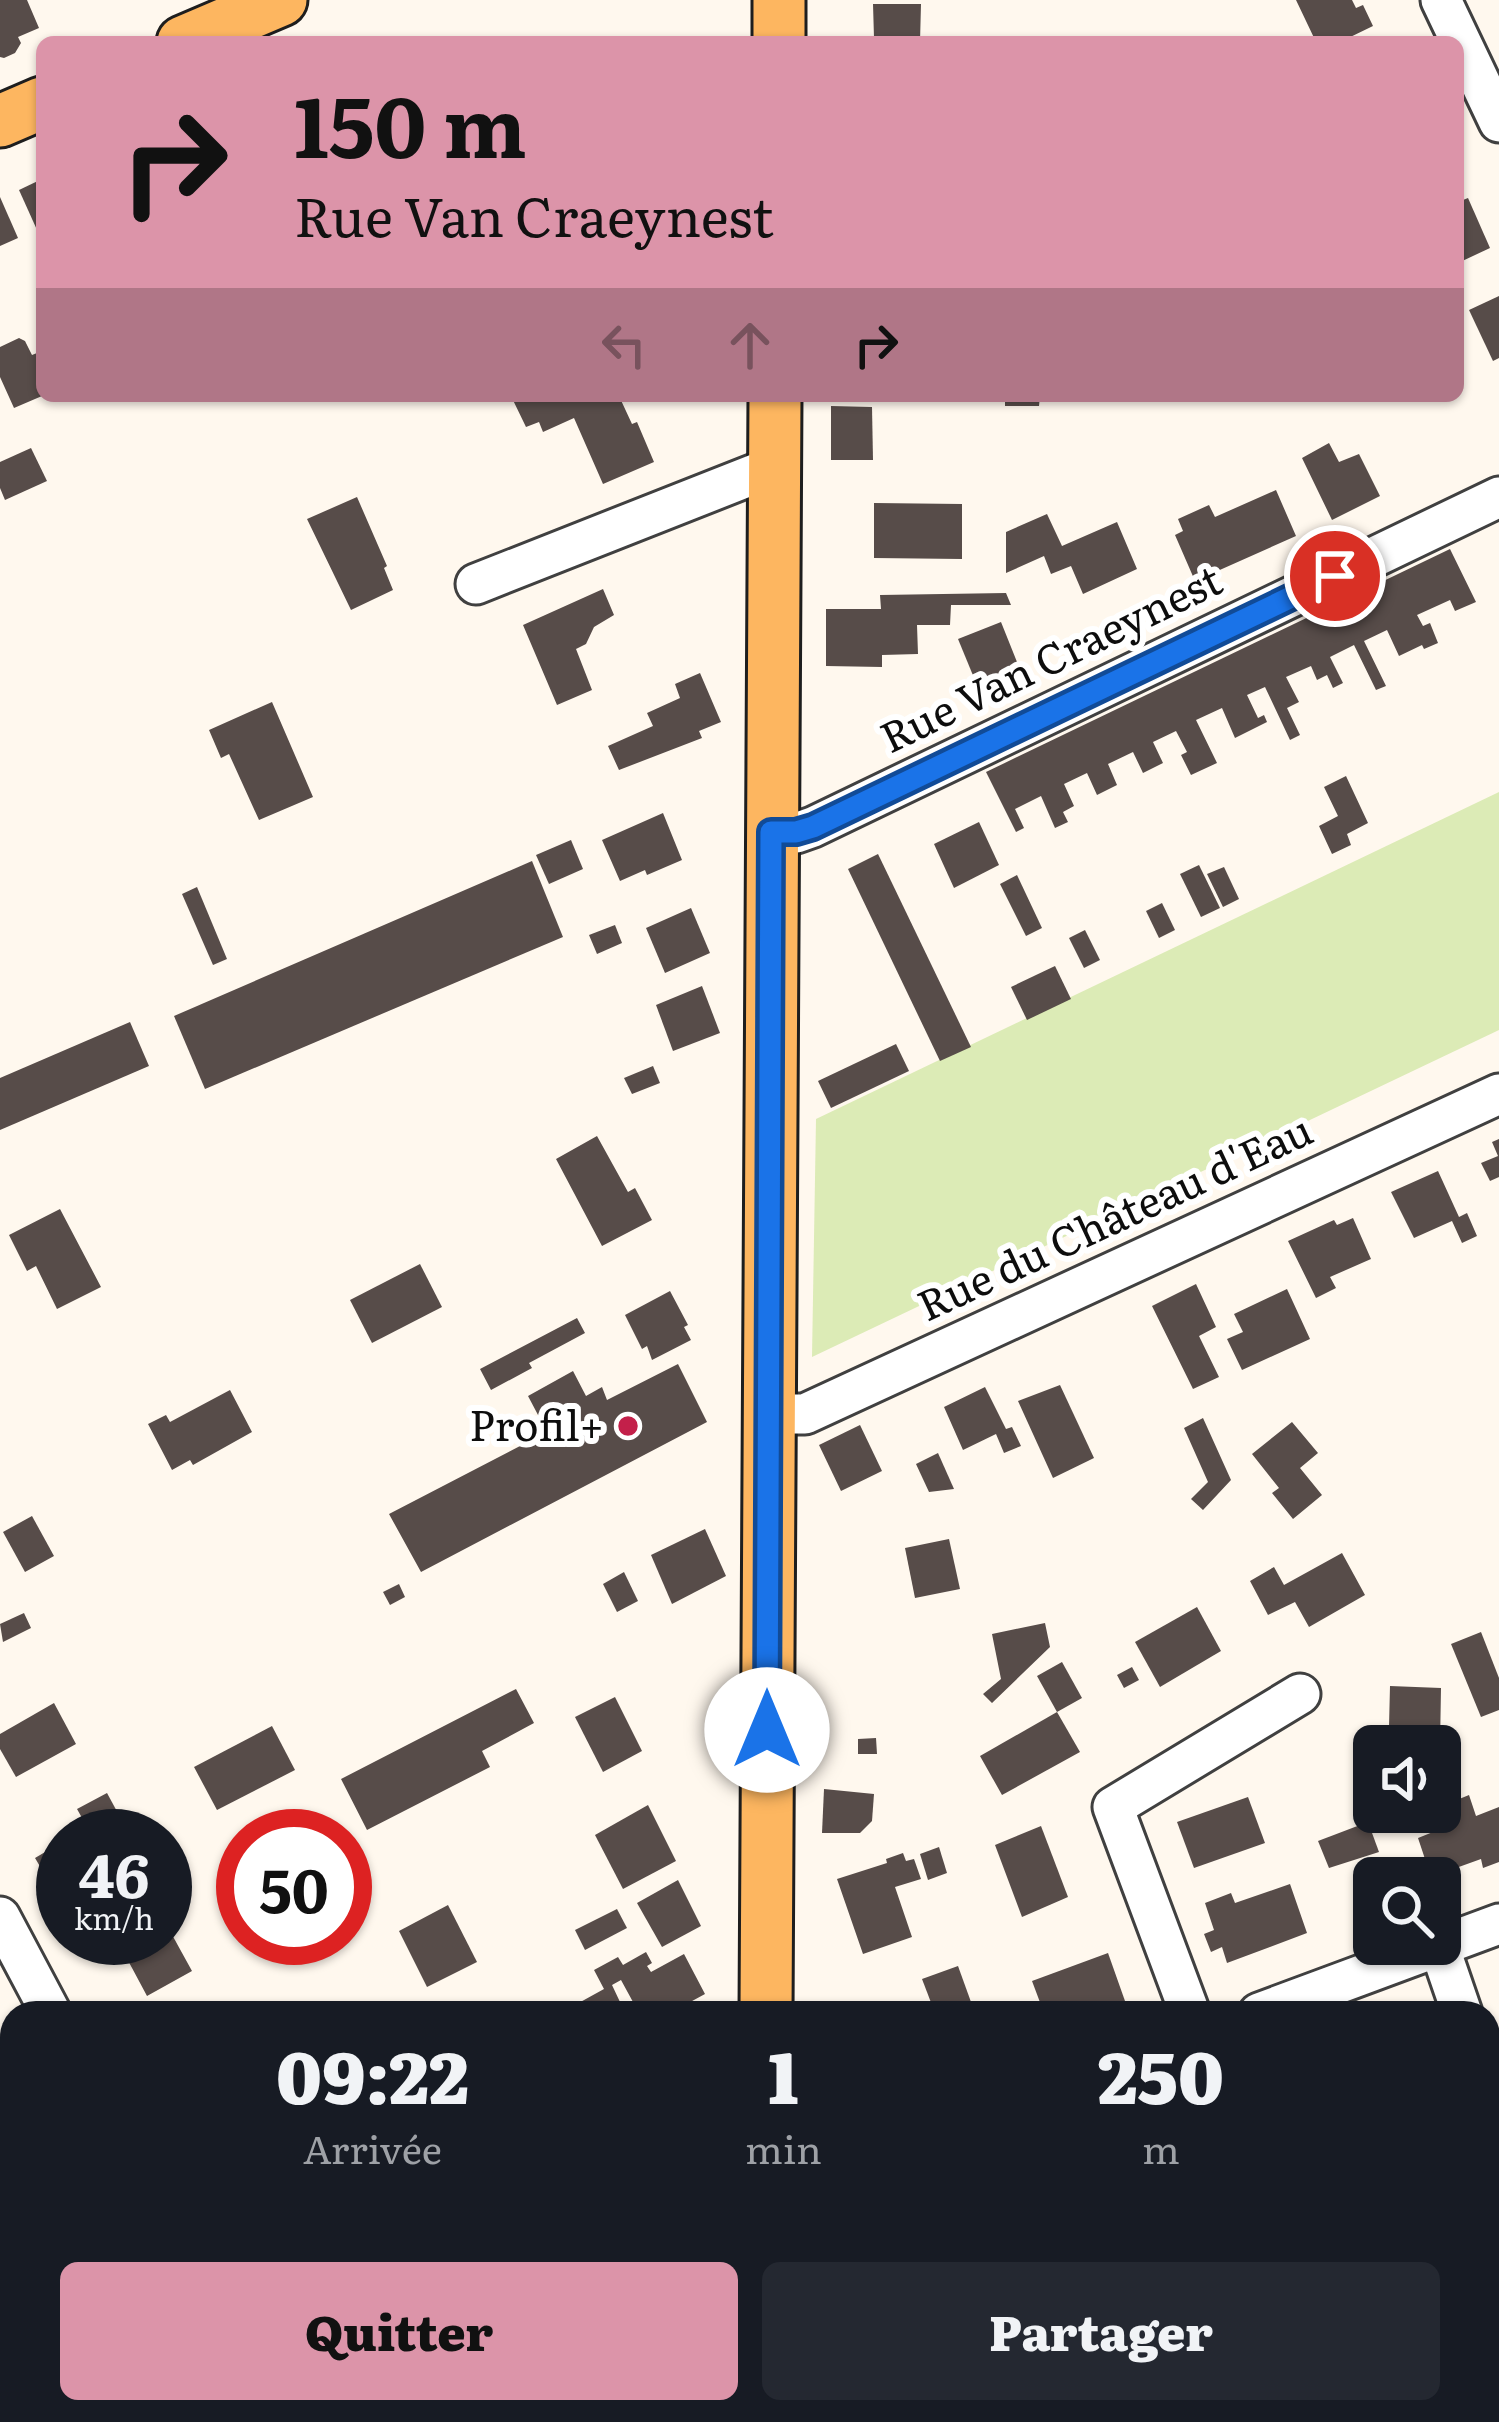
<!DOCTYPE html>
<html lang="fr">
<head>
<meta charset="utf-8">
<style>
	body { margin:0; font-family:Literata,serif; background:#242831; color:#f1f3f6; height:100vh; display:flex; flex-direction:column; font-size:45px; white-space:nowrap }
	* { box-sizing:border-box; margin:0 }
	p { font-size:39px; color:#9ea1a6 }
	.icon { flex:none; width:66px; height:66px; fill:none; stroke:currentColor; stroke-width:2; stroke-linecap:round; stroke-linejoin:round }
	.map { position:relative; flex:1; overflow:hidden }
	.drawer { position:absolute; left:0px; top:2001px; width:1500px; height:423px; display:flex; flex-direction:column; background:#171b24; border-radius:36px 36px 0 0; box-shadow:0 3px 9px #0004 }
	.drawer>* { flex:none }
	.guide { position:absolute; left:36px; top:36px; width:1428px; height:366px; border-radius:18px; box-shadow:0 3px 9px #0004; background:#dc94a9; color:#111; overflow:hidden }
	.buttons { position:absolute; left:1353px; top:1725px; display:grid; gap:24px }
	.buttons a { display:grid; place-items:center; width:108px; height:108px; border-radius:18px; background:#171b24; box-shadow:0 3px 9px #0004; font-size:60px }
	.speed { position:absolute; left:36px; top:1809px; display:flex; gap:24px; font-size:60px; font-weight:700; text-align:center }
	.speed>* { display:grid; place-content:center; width:156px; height:156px; border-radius:50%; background:#171b24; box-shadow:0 3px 9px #0004; line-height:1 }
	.speed small { font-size:30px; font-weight:400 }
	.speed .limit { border:18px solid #d22; background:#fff; color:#111 }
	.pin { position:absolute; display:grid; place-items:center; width:102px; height:102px; color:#fff; margin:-51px; border:6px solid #fff; border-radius:50%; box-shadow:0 3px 12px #0007 }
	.me { position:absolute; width:132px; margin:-66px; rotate:0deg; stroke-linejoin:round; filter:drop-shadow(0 0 9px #0008) }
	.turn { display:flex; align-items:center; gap:42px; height:252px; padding:0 60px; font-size:54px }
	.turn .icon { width:156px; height:156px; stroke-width:2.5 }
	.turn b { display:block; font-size:84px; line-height:102px }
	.lanes { display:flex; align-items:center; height:114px; padding:0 60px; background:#0003; justify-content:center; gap:60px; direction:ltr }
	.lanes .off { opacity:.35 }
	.eta { display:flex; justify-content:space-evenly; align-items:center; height:204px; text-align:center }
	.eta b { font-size:72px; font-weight:800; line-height:84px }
	.action { display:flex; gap:24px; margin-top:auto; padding:24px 60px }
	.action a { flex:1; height:138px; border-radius:18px; background:#dc94a9; color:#111; font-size:48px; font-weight:800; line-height:138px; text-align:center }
	.action a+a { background:#242831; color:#f1f3f6 }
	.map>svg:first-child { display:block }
</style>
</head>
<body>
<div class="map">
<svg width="1499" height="2422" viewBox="0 0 1499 2422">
	<rect width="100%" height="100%" fill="#fff8ee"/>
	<!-- green -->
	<polygon fill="#dcebb6" points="1499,792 1499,1030 812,1357 816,1119"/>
	<!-- building -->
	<g fill="#574c49">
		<polygon points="0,0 27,0 39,28 18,37 21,43 15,53 4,58 0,57"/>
		<polygon points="1296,0 1352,0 1356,8 1363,5 1373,26 1340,42 1316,42"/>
		<polygon points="873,4 921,4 920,42 864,42 864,39 874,38"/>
		<polygon points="42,179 42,241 19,190"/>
		<polygon points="0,197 18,238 0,246"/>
		<polygon points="1468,198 1490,248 1458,263 1458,202"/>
		<polygon points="1499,296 1499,358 1493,361 1469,310"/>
		<polygon points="19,338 25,341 32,355 42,351 42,396 14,408 0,377 0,347"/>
		<polygon points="511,396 619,396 632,424 637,422 654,462 603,484 574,418 543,432 539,422 526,427"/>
		<polygon points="1005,396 1040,396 1039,406 1005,406"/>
		<polygon points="831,406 872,407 873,460 831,460"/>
		<polygon points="1329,443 1339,462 1359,454 1380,496 1332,520 1302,458"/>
		<polygon points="31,448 47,481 5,500 0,488 0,462"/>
		<polygon points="1276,490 1296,536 1195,581 1175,535 1183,531 1178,519 1209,505 1215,517"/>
		<polygon points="357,497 387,566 384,568 393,590 351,610 307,519"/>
		<polygon points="874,503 962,504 962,559 874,558"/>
		<polygon points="1047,514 1062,546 1117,522 1137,569 1083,594 1071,566 1051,574 1044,556 1006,573 1006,532"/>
		<polygon points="1450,549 1476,602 1455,611 1450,600 1417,615 1423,626 1430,623 1438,643 1424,649 1422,645 1399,656 1387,630 1364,641 1386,686 1376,690 1354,645 1330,657 1343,683 1333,688 1327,675 1317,680 1311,666 1286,677 1299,702 1287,708 1300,735 1290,740 1265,687 1247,695 1258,718 1264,715 1267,722 1235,738 1222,708 1196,720 1217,763 1191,775 1181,755 1187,752 1176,731 1153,742 1163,763 1143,773 1133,752 1108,764 1117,785 1097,795 1087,773 1064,784 1074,806 1063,812 1068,822 1055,828 1041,796 1015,809 1024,828 1016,832 986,772"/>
		<polygon points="603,589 614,615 594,627 586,644 576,649 592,690 557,705 523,625"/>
		<polygon points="1006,593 1011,605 951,605 950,625 917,625 918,654 882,655 882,667 826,666 826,609 881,609 880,595"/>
		<polygon points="1001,622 1021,672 979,690 958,639"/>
		<polygon points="700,673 721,722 699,731 702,738 619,770 608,746 653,726 647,713 680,698 675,684"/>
		<polygon points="272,702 313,797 259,820 229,754 221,758 209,730"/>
		<polygon points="1346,776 1368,823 1347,834 1351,845 1332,854 1319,826 1338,816 1324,787"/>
		<polygon points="663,813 682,860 647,875 645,870 620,881 602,840"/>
		<polygon points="979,822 999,865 954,888 934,844"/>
		<polygon points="571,840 583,869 549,884 536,855"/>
		<polygon points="878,854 971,1047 940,1061 848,869"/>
		<polygon points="532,861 563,937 205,1089 174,1016"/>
		<polygon points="1199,865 1220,908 1201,917 1180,874"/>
		<polygon points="1224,867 1239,899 1223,907 1207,874"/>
		<polygon points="1017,875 1042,928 1026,936 1000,884"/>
		<polygon points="197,887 227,959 213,965 182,894"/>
		<polygon points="1162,903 1175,930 1159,938 1146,911"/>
		<polygon points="691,908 710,953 665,973 646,928"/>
		<polygon points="615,925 622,943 597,954 589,935"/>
		<polygon points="1085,930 1100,960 1084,968 1069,938"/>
		<polygon points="1055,966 1071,999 1027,1020 1011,987"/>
		<polygon points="702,986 720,1033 673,1051 656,1005"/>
		<polygon points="130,1022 149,1066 0,1130 0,1078"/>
		<polygon points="896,1044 909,1071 831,1108 818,1081"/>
		<polygon points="653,1066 660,1083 632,1094 624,1078"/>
		<polygon points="597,1136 628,1192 635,1188 652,1220 602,1246 556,1159"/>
		<polygon points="1499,1139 1499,1177 1490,1181 1481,1163 1498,1156 1492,1142"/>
		<polygon points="1438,1171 1459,1217 1467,1213 1477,1236 1462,1243 1452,1221 1414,1238 1391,1192"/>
		<polygon points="60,1209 101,1287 57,1309 36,1266 27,1271 9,1235"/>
		<polygon points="1353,1218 1371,1259 1330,1277 1336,1288 1316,1298 1288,1241 1334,1220 1337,1225"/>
		<polygon points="420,1264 442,1307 372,1343 350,1300"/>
		<polygon points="1196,1284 1216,1327 1199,1336 1219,1377 1193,1389 1152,1306"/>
		<polygon points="1287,1289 1310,1339 1242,1370 1227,1339 1243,1332 1234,1314"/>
		<polygon points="670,1291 688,1325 684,1327 691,1340 652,1360 647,1346 642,1349 625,1315"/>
		<polygon points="577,1318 585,1333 529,1363 532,1368 491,1390 480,1369"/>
		<polygon points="678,1364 707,1422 421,1572 389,1514 547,1432 528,1396 573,1371 586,1396 602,1387 607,1400"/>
		<polygon points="1060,1385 1094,1458 1053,1478 1018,1401"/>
		<polygon points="985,1387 1006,1429 1012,1427 1021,1446 1004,1453 996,1434 963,1450 944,1407"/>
		<polygon points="230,1390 252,1432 193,1465 190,1460 172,1470 148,1424 166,1415 170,1422"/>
		<polygon points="1203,1418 1231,1480 1203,1510 1191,1499 1208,1482 1184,1428"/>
		<polygon points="1292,1422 1318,1453 1300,1468 1322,1495 1293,1519 1272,1493 1279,1488 1252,1454"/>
		<polygon points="860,1425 882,1471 841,1491 819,1445"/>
		<polygon points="938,1453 954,1489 929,1492 916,1464"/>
		<polygon points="32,1516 54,1556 25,1572 3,1532"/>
		<polygon points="705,1529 726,1576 672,1604 651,1555"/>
		<polygon points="949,1539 960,1589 915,1598 905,1548"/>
		<polygon points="1342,1553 1365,1595 1309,1627 1295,1602 1268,1615 1250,1581 1274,1567 1284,1585"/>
		<polygon points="624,1572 638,1601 617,1612 603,1584"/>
		<polygon points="399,1584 405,1597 390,1605 383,1592"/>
		<polygon points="1197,1607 1221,1651 1160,1687 1135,1642"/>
		<polygon points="24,1613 31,1628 3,1642 0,1624"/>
		<polygon points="1045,1623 1050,1647 992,1703 983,1694 1001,1679 992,1634"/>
		<polygon points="1481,1632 1499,1678 1499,1710 1481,1717 1451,1644"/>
		<polygon points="1062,1662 1082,1698 1057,1712 1037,1676"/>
		<polygon points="1132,1667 1139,1680 1124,1688 1117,1675"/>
		<polygon points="1390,1686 1441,1688 1440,1746 1399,1746 1400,1727 1389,1727"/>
		<polygon points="516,1689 534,1723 482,1751 490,1767 367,1830 341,1779"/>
		<polygon points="615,1697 642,1751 603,1772 575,1717"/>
		<polygon points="54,1703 76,1744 16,1777 0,1749 0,1734"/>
		<polygon points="1057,1712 1080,1752 1002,1795 980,1756"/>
		<polygon points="272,1726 295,1770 217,1810 194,1767"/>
		<polygon points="876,1738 877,1754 858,1754 858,1739"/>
		<polygon points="824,1789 874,1794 872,1821 860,1833 822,1833"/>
		<polygon points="107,1793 120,1817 90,1832 77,1809"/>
		<polygon points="1469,1795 1476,1816 1499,1807 1499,1862 1483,1868 1481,1859 1431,1877 1418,1838 1453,1824 1447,1804"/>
		<polygon points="1248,1797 1265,1843 1194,1868 1177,1822"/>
		<polygon points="648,1805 676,1861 623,1889 595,1835"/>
		<polygon points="1368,1822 1379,1852 1329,1868 1318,1841"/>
		<polygon points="1041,1826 1068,1897 1022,1917 995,1845"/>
		<polygon points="63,1836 63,1905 35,1858 57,1845 55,1841"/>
		<polygon points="939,1847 947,1873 928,1880 920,1854"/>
		<polygon points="903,1853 906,1861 914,1859 921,1879 895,1887 912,1937 863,1954 837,1879 887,1863 886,1859"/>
		<polygon points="678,1880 701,1926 662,1947 637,1903"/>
		<polygon points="1290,1884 1307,1933 1227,1963 1222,1947 1211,1952 1204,1934 1214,1930 1205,1903 1231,1893 1235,1903"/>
		<polygon points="448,1905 477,1962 427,1987 399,1931"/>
		<polygon points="617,1909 627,1928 585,1950 575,1930"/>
		<polygon points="165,1922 192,1971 147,1996 116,1938 165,1938"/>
		<polygon points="646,1952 652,1963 647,1966 651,1972 684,1954 705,1994 670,2013 639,2013 621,1980 612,1985 620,2002 599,2013 579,2013 575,2005 604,1989 594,1970 618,1957 623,1965"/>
		<polygon points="1108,1953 1125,2001 1094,2013 1044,2013 1032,1981"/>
		<polygon points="958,1966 971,2002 935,2013 922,1979"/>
		<polygon points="54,2412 82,2412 84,2416 72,2422 53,2422 49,2415"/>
		<polygon points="148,2412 191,2412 172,2422 153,2422"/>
	</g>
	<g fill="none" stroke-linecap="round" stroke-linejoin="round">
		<!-- minor casing -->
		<g stroke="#404040" stroke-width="45">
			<g id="minor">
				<polyline points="1441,0 1499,122"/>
				<polyline points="476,584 775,466"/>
				<polyline points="771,832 796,833 813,827 1499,497"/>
				<polyline points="768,1414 805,1414 1499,1094"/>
				<polyline points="0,1917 51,2013"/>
				<polyline points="1439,1946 1462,2013"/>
				<polyline points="1190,2013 1113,1807 1300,1694"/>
				<polyline points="1259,2013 1499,1924"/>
				<polyline points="1488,2091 1499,2123"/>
				<polyline points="261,2412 266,2422"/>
			</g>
		</g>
		<!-- major casing -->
		<g stroke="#1e1e1e" stroke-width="57">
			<g id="major">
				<polyline points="183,42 281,0"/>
				<polyline points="779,42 779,0"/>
				<polyline points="0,121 42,103"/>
				<polyline points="766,2013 775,396"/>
				<polyline points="763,2412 763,2422"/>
			</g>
		</g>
		<!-- minor -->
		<use href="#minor" stroke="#fff" stroke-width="39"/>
		<!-- major -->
		<use href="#major" stroke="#fdb660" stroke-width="51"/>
	</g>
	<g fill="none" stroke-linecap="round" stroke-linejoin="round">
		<!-- route casing -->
		<g stroke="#114b97" stroke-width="30">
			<polyline id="route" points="767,1730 771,832 796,832 813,827 1335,576"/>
		</g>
		<!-- route -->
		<use href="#route" stroke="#1a73e8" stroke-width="21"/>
	</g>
	<!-- markers -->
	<circle fill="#c3204a" stroke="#fff" stroke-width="4.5" cx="628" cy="1426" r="12"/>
	<g text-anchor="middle" stroke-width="12" stroke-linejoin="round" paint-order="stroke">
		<!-- street labels -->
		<g font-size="42" fill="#0d0d0d" stroke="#fff">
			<text transform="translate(1051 659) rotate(-26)" y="15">Rue Van Craeynest</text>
			<text transform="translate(1115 1218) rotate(-25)" y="15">Rue du Château d'Eau</text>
		</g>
		<!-- poi labels -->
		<g font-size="42" fill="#0d0d0d" stroke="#fff" text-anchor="end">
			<text x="604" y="1441">Profil+</text>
		</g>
	</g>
</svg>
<div class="buttons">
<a><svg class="icon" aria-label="sound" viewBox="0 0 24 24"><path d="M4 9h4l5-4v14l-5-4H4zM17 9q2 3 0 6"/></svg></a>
<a><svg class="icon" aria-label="search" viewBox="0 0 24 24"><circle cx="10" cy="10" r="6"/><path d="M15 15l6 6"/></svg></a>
</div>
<div class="speed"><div>46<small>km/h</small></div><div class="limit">50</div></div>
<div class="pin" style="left:1335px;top:576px;background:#d93025"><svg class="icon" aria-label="arrive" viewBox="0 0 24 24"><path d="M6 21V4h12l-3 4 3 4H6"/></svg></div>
<svg class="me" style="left:767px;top:1730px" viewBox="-20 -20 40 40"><circle r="19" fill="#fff"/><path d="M0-13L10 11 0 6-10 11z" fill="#1a73e8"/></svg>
<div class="guide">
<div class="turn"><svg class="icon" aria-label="right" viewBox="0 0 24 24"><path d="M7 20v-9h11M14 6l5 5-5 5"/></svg><div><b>150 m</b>Rue Van Craeynest</div></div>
<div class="lanes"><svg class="icon off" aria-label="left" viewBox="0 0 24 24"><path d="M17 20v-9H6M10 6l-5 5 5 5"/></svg><svg class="icon off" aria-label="ahead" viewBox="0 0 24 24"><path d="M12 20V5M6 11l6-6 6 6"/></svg><svg class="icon" aria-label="right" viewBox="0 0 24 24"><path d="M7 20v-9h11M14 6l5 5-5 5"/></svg></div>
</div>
<section class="drawer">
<div class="eta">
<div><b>09:22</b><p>Arrivée</p></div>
<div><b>1</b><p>min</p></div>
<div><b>250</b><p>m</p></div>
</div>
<div class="action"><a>Quitter</a><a>Partager</a></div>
</section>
</div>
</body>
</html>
